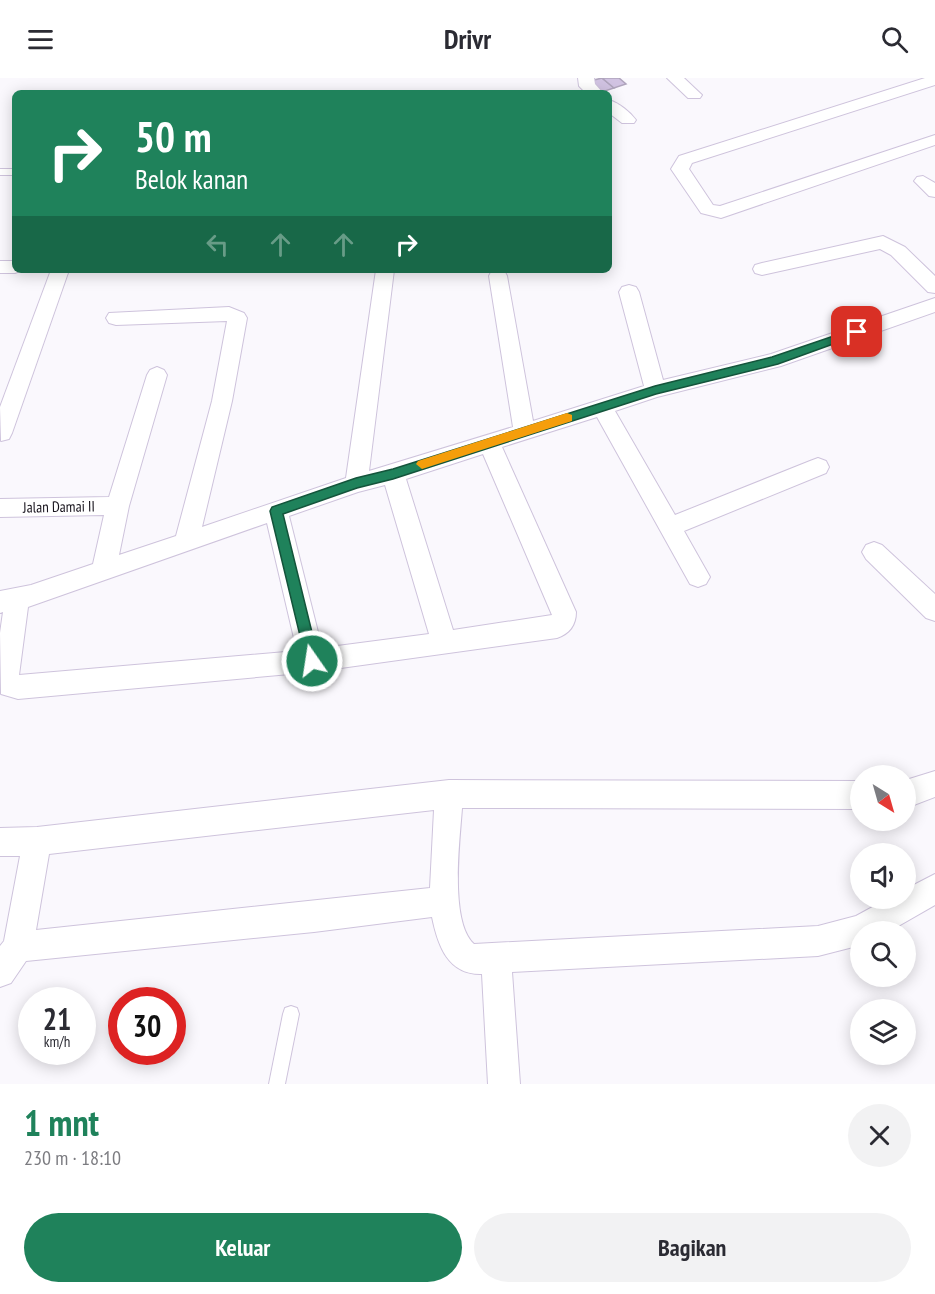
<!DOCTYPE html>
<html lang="id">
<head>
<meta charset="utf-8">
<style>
	body { margin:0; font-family:"PT Sans Narrow",sans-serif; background:#f2f2f3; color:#2b2b33; height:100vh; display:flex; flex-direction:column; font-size:22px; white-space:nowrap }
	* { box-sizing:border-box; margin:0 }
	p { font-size:20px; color:#7c7c81 }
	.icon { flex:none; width:33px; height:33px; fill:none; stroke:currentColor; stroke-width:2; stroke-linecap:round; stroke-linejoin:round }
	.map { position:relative; height:1006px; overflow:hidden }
	.sheet { display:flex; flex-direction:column; background:#fff; flex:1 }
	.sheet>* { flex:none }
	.banner { position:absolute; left:12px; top:12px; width:600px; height:183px; border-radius:9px; box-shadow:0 3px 15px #0003; background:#1f825b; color:#fff; overflow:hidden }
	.needle { width:39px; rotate:143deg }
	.tools { position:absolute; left:850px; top:687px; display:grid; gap:12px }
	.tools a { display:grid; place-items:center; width:66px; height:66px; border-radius:50%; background:#fff; box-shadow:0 3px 15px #0003; font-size:30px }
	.speed { position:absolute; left:18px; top:909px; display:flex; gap:12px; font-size:30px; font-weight:700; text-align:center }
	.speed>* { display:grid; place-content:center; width:78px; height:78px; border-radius:50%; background:#fff; box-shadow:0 3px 15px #0003; line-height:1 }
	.speed small { font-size:15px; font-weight:400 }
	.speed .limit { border:9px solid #d22; background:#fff; color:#111 }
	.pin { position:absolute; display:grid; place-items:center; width:51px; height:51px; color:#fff; margin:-26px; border-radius:12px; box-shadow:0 3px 9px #0006 }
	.me { position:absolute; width:66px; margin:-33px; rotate:347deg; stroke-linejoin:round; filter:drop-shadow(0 0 4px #0008) }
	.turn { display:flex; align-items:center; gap:21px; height:126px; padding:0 24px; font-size:27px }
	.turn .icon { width:78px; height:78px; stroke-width:2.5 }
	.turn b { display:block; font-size:42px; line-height:51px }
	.lanes { display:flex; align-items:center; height:57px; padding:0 24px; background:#0003; justify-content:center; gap:30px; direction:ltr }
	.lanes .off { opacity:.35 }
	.round { display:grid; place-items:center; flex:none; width:63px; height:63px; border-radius:32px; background:#f2f2f3 }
	.headline { display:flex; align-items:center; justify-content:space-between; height:102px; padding:0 24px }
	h1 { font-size:36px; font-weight:700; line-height:45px; color:#1f825b }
	.primary-button { display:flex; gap:12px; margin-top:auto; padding:12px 24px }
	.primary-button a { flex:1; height:69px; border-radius:36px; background:#1f825b; color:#fff; font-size:24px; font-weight:700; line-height:69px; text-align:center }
	.primary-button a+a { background:#f2f2f3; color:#2b2b33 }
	header { display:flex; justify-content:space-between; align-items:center; height:78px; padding:0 24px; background:#fff; font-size:27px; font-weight:700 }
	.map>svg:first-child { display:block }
</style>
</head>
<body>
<header><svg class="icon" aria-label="menu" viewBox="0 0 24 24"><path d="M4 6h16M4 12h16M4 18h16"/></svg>Drivr<svg class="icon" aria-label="search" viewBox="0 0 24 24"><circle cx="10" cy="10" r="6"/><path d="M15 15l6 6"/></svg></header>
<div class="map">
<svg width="935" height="1006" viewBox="0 0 935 1006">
	<rect width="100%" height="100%" fill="#faf8fd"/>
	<!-- building -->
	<g fill="#d1c3e2" stroke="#afa4bc" stroke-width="1.5">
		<polygon points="602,0 614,10 602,14 590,3"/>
		<polygon points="602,0 619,0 626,6 614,10"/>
	</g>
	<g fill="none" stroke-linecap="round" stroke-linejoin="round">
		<!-- lane casing -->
		<g stroke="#cec3dc" stroke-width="2">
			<g id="lane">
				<rect x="0" y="91" width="15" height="6"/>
				<polygon points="291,928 297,930 299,936 285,1006 269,1006 283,936 285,930"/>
			</g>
		</g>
		<!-- street casing -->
		<g stroke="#cec3dc" stroke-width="2">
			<g id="street">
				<polygon points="578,0 594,0 595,6 603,15 586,15 579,8"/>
				<polygon points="667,0 684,0 702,17 700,20 688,20"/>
				<polygon points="925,0 935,0 935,7 692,85 689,91 713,127 720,128 935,57 935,67 721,140 701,135 671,91 679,78"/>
				<path d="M 609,22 C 619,25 630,34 636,42 L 634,45 L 622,45 L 609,35 Z"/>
				<polygon points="923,98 935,105 935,119 929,118 914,103 917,99"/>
				<polygon points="883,158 905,169 935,198 935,215 928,214 891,177 880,171 762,197 755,195 753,191 755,187 762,185"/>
				<polygon points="0,183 15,183 15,192 22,192 15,195 0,195"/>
				<polygon points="51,192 69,192 12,355 9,361 1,363 0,329"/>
				<path d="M 376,192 L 394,192 L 369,393 L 513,349 L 489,198 L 491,194 L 505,194 L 507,198 L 533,343 L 644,308 L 619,214 L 622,209 L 629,207 L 636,209 L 639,214 L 663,302 L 771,276 L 935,220 L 935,234 L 781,288 L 657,319 L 615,333 L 675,437 L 810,383 L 818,380 L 826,383 L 829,389 L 826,395 L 684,453 L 710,499 L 706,506 L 698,509 L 690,506 L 597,339 L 502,369 L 576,534 C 576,547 569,556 557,560 L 312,594 L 18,621 L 1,616 L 0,555 L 3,534 L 0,535 L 0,513 L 31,507 L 93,486 L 104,437 L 0,439 L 0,421 L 109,419 L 147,297 L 150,292 L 157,289 L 164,292 L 167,297 L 129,428 L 119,477 L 176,458 L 212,323 L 227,243 L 116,247 L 109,245 L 106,240 L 109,235 L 229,229 L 244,235 L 247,240 L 232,323 L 202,449 L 346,400 ZM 483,376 L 552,537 L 453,552 L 406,401 ZM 385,407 L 429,556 L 322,570 L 289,438 L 358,414 ZM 267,445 L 297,573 L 19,597 L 28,529 Z"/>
				<polygon points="874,464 882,467 935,516 935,543 926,540 866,481 862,474 866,467"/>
				<polygon points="935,693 935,719 906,730 906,702"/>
				<path d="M 449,702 L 861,703 L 861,731 L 462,730 C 460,761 449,844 474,866 L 818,848 L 856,838 L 889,820 L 906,820 L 906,811 L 935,796 L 935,827 L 888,854 L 861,854 L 861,867 L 818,878 L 512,894 L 520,1006 L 488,1006 L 482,896 C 448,897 438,868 432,839 L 314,854 L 26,883 L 11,905 L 0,909 L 0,868 L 4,863 L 20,778 L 0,778 L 0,750 L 37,749 ZM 434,732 L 430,810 L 36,852 L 49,776 Z"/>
			</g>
		</g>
		<!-- lane -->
		<use href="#lane" fill="#fff" fill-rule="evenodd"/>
		<!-- street -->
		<use href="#street" fill="#fff" fill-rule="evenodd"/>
	</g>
	<!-- route -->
	<polygon fill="#1f825b" stroke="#14543b" stroke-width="1.5" points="857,250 861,251 861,256 778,286 656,316 393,401 357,410 283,436 319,583 317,587 312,589 307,587 270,433 272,429 356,400 393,391 655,308 772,279"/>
	<!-- slow -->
	<polygon fill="#f59e0b" points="567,335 572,337 572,343 422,391 416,386 418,383"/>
	<g text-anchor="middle" stroke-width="4.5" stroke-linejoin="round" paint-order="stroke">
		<!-- street labels -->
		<g font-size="15" fill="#17131c" stroke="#fff">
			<text transform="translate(59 429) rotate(-1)" y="5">Jalan Damai II</text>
		</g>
	</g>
</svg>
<div class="tools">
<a><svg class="needle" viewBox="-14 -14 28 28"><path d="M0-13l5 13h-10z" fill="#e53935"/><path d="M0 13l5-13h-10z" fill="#7c7c81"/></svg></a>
<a><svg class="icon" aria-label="sound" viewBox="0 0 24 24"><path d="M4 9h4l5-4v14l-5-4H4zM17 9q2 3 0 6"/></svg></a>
<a><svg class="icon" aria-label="search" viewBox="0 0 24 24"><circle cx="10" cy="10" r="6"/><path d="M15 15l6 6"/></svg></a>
<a><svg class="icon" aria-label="layers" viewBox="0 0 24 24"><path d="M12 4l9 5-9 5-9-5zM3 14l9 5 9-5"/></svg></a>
</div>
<div class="speed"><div>21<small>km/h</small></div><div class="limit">30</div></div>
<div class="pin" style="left:857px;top:254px;background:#d93025"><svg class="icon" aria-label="arrive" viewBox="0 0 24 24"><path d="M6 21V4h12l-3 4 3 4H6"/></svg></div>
<svg class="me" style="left:312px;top:583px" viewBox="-20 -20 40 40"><circle r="17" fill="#1f825b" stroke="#fff" stroke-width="3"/><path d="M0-11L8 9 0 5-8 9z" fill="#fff"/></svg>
<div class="banner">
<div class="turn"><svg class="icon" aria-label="right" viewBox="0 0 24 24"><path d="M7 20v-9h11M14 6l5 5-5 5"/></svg><div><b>50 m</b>Belok kanan</div></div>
<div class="lanes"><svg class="icon off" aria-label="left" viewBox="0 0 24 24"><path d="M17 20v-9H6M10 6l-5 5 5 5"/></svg><svg class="icon off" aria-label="ahead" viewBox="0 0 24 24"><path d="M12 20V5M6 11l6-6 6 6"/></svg><svg class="icon off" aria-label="ahead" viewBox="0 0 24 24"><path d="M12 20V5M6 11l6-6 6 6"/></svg><svg class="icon" aria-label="right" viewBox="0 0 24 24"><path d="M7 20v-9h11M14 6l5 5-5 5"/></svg></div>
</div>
</div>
<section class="sheet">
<div class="headline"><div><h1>1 mnt</h1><p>230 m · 18:10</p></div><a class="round"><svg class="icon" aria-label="close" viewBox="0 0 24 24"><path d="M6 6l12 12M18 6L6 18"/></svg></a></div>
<div class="primary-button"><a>Keluar</a><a>Bagikan</a></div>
</section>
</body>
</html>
